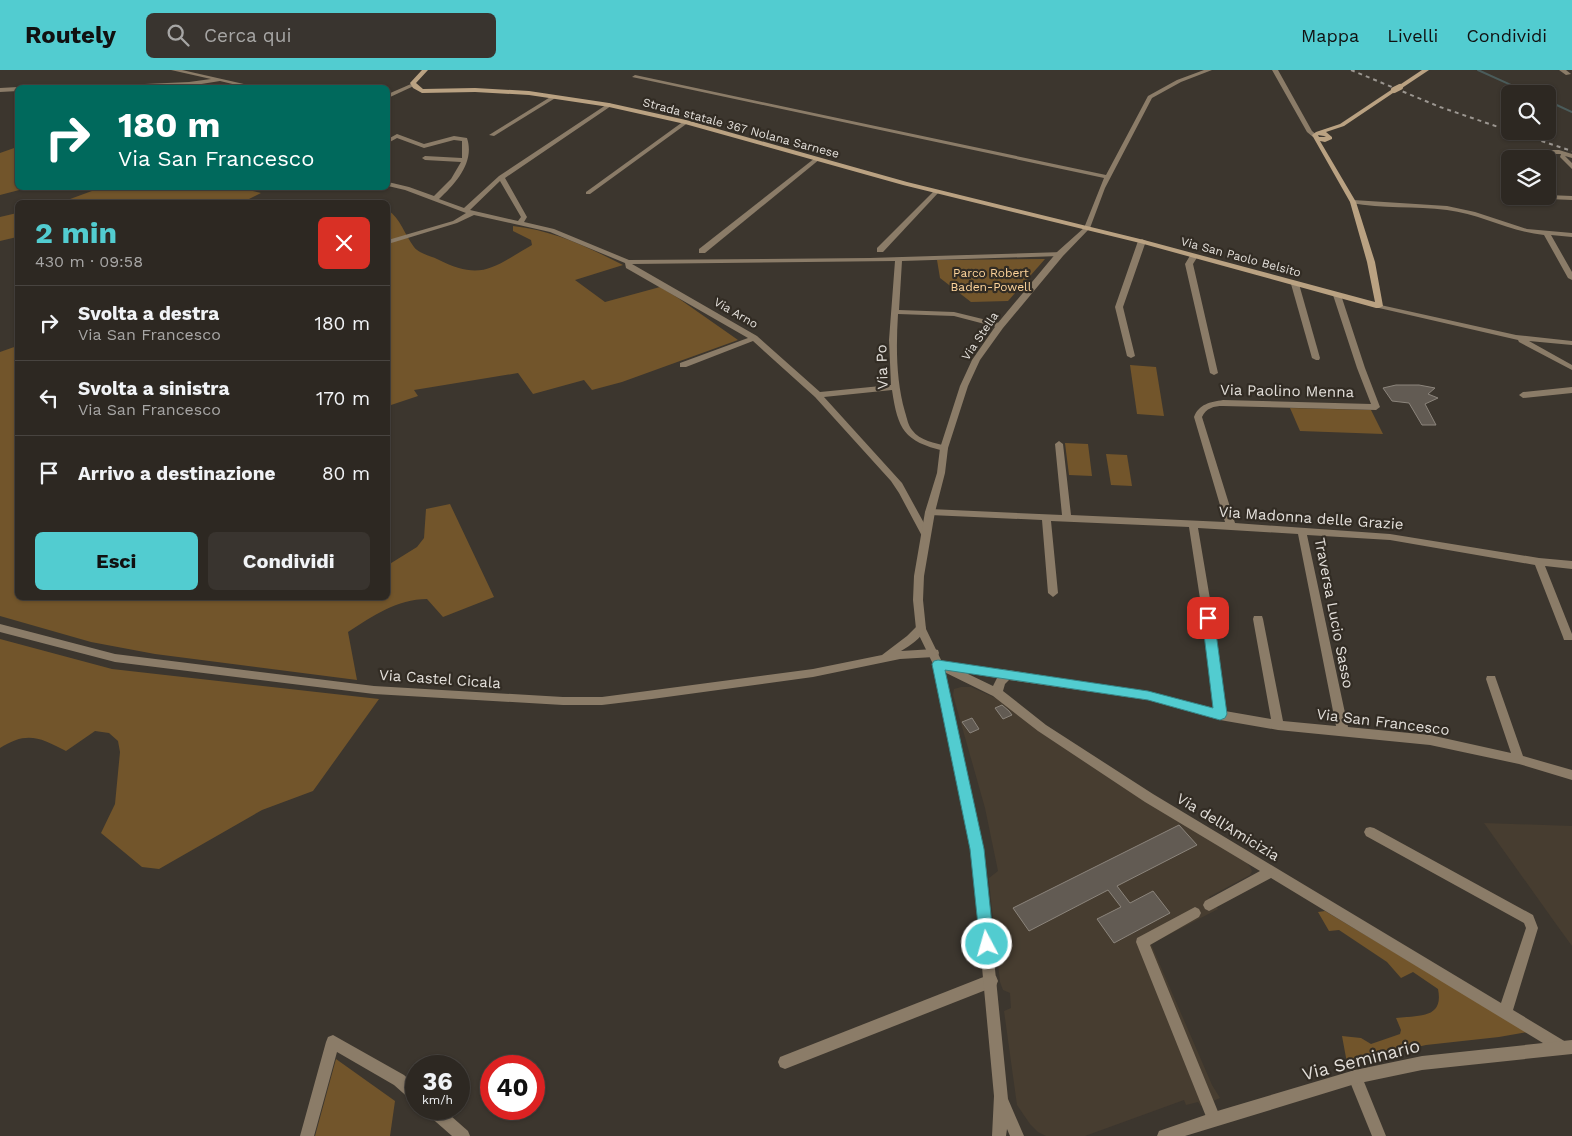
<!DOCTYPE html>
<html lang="it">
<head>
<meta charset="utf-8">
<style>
	body { margin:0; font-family:"Work Sans",sans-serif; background:#39342f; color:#f1f3f6; height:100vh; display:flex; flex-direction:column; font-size:19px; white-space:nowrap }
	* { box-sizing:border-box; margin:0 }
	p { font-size:16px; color:#a7a6a5 }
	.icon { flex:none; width:28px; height:28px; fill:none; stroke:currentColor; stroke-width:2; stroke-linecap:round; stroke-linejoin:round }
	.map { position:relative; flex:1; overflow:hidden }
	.panel { position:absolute; left:15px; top:130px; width:375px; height:400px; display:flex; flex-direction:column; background:#2d2822; border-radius:8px; box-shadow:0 1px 4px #0004,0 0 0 1px #484440 }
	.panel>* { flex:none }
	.top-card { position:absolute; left:15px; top:15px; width:375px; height:105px; border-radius:8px; box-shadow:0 1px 4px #0004,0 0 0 1px #484440; background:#00695c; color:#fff; overflow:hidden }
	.controls { position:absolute; left:1501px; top:15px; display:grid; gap:10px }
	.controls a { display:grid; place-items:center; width:55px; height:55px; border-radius:8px; background:#2d2822; box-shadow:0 1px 4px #0004,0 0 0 1px #484440; font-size:25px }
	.speed { position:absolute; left:405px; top:985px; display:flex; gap:10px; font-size:25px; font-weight:700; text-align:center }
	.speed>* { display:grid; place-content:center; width:65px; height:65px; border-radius:50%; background:#2d2822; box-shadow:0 1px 4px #0004,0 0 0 1px #484440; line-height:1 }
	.speed small { font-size:12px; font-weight:400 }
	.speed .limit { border:8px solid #d22; background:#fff; color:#111 }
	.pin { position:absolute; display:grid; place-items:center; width:42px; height:42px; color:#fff; margin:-21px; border-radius:10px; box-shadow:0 2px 8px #0006 }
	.me { position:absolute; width:55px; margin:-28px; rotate:354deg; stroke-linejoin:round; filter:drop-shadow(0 0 4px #0008) }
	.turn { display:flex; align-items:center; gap:18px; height:105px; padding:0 20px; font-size:22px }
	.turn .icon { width:65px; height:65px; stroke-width:2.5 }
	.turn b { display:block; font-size:35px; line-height:42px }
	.round { display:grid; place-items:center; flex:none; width:52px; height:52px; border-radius:8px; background:#39342f }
	.overview { display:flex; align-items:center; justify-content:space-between; height:85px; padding:0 20px }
	h1 { font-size:30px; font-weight:700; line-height:38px; color:#52ccd0 }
	.button { display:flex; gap:10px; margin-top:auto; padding:10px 20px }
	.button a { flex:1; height:58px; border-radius:8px; background:#52ccd0; color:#111; font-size:20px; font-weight:700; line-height:58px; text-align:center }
	.button a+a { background:#39342f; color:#f1f3f6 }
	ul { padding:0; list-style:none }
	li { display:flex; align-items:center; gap:15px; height:75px; padding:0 20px; border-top:1px solid #484440 }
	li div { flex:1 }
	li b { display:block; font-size:19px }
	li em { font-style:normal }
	header { display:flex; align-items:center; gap:30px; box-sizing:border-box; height:70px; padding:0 25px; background:#52ccd0; color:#111 }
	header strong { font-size:24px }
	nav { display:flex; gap:28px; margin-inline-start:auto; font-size:18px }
	.search { width:350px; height:45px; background:#39342f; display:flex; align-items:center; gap:12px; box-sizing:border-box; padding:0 18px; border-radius:8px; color:#a7a6a5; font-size:19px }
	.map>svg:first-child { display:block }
</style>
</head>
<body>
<header>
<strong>Routely</strong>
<div class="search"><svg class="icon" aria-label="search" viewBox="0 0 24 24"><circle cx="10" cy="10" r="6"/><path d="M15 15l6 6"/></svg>Cerca qui</div>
<nav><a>Mappa</a><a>Livelli</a><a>Condividi</a></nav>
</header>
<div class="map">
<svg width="1572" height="1066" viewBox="0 0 1572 1066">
	<rect width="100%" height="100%" fill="#3c362e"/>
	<!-- built -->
	<g fill="#473d30">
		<polygon points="961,617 971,617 1000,630 1247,793 1250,797 1252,801 1250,805 1209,827 1218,839 1151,874 1212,1015 1220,1028 1201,1036 1198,1032 1186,1035 1184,1030 1085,1066 1046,1066 1038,1062 1030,1054 1017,1035 1004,941 1011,938 1010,923 1003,920 1000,912 989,811 989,808 998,801 985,738 953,625 954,619"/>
		<polygon points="1484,753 1572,756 1572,876 1556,854"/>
	</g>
	<!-- green -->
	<g fill="#72552b">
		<polygon points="17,77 18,118 27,118 0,125 0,83"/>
		<polygon points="100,118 240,118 261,123 243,132 62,132"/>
		<path d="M 388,140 C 400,148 405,165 414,177 C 418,183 431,186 437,189 C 482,212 493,197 532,175 L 531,170 L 513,161 L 513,156 C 552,160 588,177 623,195 L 575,210 L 605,232 L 660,217 L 678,228 L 738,270 L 622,312 L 592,320 L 584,310 L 533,324 L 518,303 L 414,320 L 418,326 L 388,336 Z"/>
		<polygon points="17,143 17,167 0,171 0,147"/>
		<polygon points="1045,189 1008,231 971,232 940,208 937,190"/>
		<path d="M 17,276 L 18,528 L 388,528 L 388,495 L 417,477 L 424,468 L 426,439 L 450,434 L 494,527 L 443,547 L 427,529 C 397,529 373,546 348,562 L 357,610 L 155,584 L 91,572 L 0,546 L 0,282 Z"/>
		<polygon points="1130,295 1156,297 1164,346 1137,344"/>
		<polygon points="1290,338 1371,340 1383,364 1300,361"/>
		<polygon points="1065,373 1088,374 1092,406 1069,405"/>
		<polygon points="1106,384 1127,385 1132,416 1111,415"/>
		<path d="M 0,569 L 112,599 L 379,629 L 313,721 L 262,740 L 159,799 L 142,797 L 101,763 L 115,734 L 120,682 L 118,671 L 109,663 L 95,661 L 66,681 C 40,667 26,661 0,678 Z"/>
		<path d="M 1325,841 L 1528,962 L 1499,967 L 1426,975 L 1347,993 L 1342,966 L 1361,968 L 1371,974 L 1400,964 L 1401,960 L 1396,948 C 1419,945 1444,949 1438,919 L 1413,902 L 1401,908 L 1387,892 L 1339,860 L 1329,861 L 1318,842 Z"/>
		<polygon points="336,989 395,1031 390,1066 315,1066"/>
	</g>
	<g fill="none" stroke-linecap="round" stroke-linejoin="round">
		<!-- stream -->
		<g stroke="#4b5c5b" stroke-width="2">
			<polyline points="1478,0 1531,24"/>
			<polyline points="1548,31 1572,42"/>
		</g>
	</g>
	<!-- building -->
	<g fill="#625b53" stroke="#8c857c">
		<polygon points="1396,315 1419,315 1435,318 1428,324 1438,328 1425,334 1436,355 1422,355 1409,333 1392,331 1383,318"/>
		<polygon points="1002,635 1009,641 1012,645 1003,649 995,638"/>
		<polygon points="972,648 979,659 970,663 962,652"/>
		<polygon points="1179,755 1197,775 1117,816 1130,833 1153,821 1170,843 1114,873 1097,849 1121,837 1108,820 1029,861 1013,838"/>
	</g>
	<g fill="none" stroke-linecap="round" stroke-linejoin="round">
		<!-- minor -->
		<g fill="#8b7c68" fill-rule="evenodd">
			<polygon points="171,0 182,0 262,18 249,18 220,11 189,16 56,18 189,12 211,9"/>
			<polygon points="1204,0 1212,0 1181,12 1152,28 1105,118 1090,158 1087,160 1084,158 1104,108 632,7 635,5 1106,105 1148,26 1177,10"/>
			<polygon points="1272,0 1278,0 1312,61 1318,66 1317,67 1313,67 1307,62"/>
			<polygon points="1559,0 1566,0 1571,4 1566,5"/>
			<polygon points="411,14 416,15 388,28 388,24"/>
			<polygon points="18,17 18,21 0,22 0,18"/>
			<polygon points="552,26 557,27 494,66 489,65"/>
			<path d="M 609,33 L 611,34 L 611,36 L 505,108 L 527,147 L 524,152 L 554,159 L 629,190 L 870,188 L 1063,182 L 1063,186 L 1060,186 L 902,191 L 899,240 L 954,242 L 1003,254 L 1004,256 L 1000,258 L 954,246 L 898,244 C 896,277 896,310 905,342 C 907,348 908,355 912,360 C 920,371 935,373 947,376 L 948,378 L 947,380 L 944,381 C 904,371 898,360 892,320 L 824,327 L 902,413 L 930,464 L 928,466 L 922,466 L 899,423 L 891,411 L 815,327 L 753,271 L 686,297 L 680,297 L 680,293 L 748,268 L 626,198 L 625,193 L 550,162 L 474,145 L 457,153 L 388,174 L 388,170 L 453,151 L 466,143 L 405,120 L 388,116 L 388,112 L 409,117 L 434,126 L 451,109 L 461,92 L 425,90 L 422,88 L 425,86 L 462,88 L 462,71 L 454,70 L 424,78 L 397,68 L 388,73 L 388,69 L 397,64 L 424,74 L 454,66 L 467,68 C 475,92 456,113 439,129 L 464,138 L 499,106 ZM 500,111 L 521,147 L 518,151 L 470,140 ZM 895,191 L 889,270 L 891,315 L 820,322 L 757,266 L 632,194 Z"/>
			<polygon points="684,51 689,52 590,124 586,124 586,122"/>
			<polygon points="1536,80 1559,80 1572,84 1572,88 1565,86 1572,93 1572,99 1560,87 1561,84 1538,84 1535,89 1529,89 1534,81"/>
			<polygon points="815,88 820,89 705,183 699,183 699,179"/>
			<polygon points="934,121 939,122 883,182 877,182 877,178"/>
			<polygon points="1548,125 1572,126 1572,130 1524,128 1521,126 1548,126"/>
			<path d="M 1353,130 L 1447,136 L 1475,142 L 1527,159 L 1572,163 L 1572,167 L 1551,165 L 1572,202 L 1572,210 L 1568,208 L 1544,165 C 1510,162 1481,144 1447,140 C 1415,136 1382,139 1351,133 L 1350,132 Z"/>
			<polygon points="1142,169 1146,171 1123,237 1135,286 1131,288 1127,286 1115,237 1138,171"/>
			<polygon points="1191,184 1198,186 1193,194 1218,303 1214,305 1210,303 1185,194"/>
			<polygon points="1292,212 1295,212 1299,214 1320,288 1319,290 1316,290 1312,288 1291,214"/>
			<path d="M 1334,223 L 1340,223 L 1341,225 L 1365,298 L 1380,337 L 1376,340 L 1223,336 C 1214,336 1206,338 1202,347 L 1235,453 L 1390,464 L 1539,488 L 1572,491 L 1572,499 L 1545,496 L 1572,564 L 1572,570 L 1564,570 L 1563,567 L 1535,495 L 1390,470 L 1307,465 L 1348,657 L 1430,665 L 1511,683 L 1486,609 L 1487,606 L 1495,606 L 1496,609 L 1523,686 L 1572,700 L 1572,710 L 1519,694 L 1430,675 L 1278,660 L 1220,650 L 1148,630 L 1009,610 L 1005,614 L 1003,621 L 1046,655 L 1153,724 L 1501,933 L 1526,858 L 1524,853 L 1366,766 L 1364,762 L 1366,758 L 1370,757 L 1374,758 L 1533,845 L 1538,858 L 1513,940 L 1566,972 L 1568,977 L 1566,982 L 1561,984 L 1271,808 L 1213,839 L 1209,841 L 1205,839 L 1203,835 L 1205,831 L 1260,801 L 1145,732 L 1038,661 L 993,626 L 934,597 L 933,594 L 934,591 L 938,590 L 945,593 L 1008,600 L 1148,622 L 1214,638 L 1203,548 L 1204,545 L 1212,545 L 1213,548 L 1225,641 L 1271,649 L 1253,549 L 1254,546 L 1262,546 L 1263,549 L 1283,651 L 1336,656 L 1298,464 L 1198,458 L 1211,535 L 1210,538 L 1202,538 L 1201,535 L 1189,457 L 1051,451 L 1058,523 L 1053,527 L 1048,523 L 1042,450 L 930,445 L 925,442 L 930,439 L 1062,445 L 1055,374 L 1059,371 L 1063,374 L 1071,445 L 1225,452 L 1194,347 C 1199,334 1210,332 1223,330 L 1371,334 L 1357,298 L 1333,225 ZM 966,603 L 997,608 L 993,616 Z"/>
			<polygon points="1376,234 1516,265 1572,271 1572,275 1529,271 1572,295 1572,300 1519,272 1518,270 1379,238 1376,238"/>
			<polygon points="1572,317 1572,323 1523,328 1519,325 1523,322"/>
			<path d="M 0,554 L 115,584 L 374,616 L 563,627 L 602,627 L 813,599 L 882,585 L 907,566 L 917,556 L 925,556 L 926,559 C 920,569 911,575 901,581 L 934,579 L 938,580 L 939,583 L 938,586 L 934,587 L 900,589 L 813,607 L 652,629 L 602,635 L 563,635 L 374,624 L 115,592 L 0,562 Z"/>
			<polygon points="1195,837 1199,839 1201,843 1199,847 1150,875 1221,1049 1219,1054 1214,1056 1209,1054 1136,872 1137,868"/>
			<polygon points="991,904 996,906 998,911 996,916 785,999 780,997 778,992 780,987"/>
			<polygon points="333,965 404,1005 416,1016 416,1032 411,1030 394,1015 337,982 314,1066 300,1066 326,972 328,967"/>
			<polygon points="1355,1000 1360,1002 1386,1066 1372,1066 1348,1007 1350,1002"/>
			<polygon points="425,1039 443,1039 468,1061 470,1066 452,1066 427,1044"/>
		</g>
		<!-- tertiary -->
		<g fill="#8b7c68" fill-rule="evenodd">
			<polygon points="1085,157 1090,158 1063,186 1003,258 980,290 968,316 948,378 945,403 935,442 924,506 923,530 926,559 943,594 983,779 1008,1029 1024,1066 1010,1066 1007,1059 1006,1066 992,1066 994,1026 971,779 933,594 916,559 913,530 914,506 925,442 937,403 940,378 960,316 972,290 997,254 1057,182"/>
			<polygon points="1572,970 1572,984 1422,1000 1355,1014 1185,1066 1157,1066 1159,1061 1214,1042 1355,1000 1422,986"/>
		</g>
		<!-- secondary -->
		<g fill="#baa282" fill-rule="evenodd">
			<path d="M 422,0 L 428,0 L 416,13 L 423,19 L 475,18 L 529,21 L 609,33 L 686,50 L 907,112 L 1144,170 L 1375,232 L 1367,192 L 1350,132 L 1312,65 L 1316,62 L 1340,54 L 1394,18 L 1397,20 L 1396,21 L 1344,56 L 1326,62 L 1332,67 L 1332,69 L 1325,72 L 1320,71 L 1356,132 L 1375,192 L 1383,236 L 1379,238 L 1376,238 L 1140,173 L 903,115 L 685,54 L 609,37 L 529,25 L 475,22 L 422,23 L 413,18 L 410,13 ZM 1318,65 L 1324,66 L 1326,67 L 1319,67 Z"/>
			<polygon points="1422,0 1429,0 1402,18 1398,18 1398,16"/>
		</g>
		<!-- rail -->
		<g stroke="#9b9690" stroke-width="2" stroke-dasharray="4 4" stroke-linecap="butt">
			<polyline points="1351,0 1440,37 1510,61"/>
			<polyline points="1511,61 1572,81"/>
		</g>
		<!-- secondary-bridge -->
		<polyline stroke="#baa282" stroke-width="6" points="1394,20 1400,17"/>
	</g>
	<!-- route -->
	<polygon fill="#52ccd0" stroke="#358587" points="1208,544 1214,548 1227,644 1225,648 1220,650 1148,630 945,600 984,779 994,874 992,878 987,881 982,878 980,874 970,779 932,594 934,591 938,590 1148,621 1213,638 1202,548"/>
	<g text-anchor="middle" stroke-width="4.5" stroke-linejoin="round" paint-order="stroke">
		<!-- far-street labels -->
		<g font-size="12" fill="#e4e0db" stroke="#322c24">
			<text transform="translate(741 58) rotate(15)" y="4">Strada statale 367 Nolana Sarnese</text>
			<text transform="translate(1241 187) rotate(15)" y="4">Via San Paolo Belsito</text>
			<text transform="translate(736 243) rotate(30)" y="4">Via Arno</text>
			<text transform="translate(980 266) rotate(-56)" y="4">Via Stella</text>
		</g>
		<!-- far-park labels -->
		<g font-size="12" fill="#ffd59c" stroke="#322c24">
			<text x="991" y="207">Parco Robert<tspan x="991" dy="14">Baden-Powell</tspan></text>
		</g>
		<!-- street labels -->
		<g font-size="15" fill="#e4e0db" stroke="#322c24">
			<text transform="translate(882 297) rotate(-92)" y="5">Via Po</text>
			<text transform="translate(1287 321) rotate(1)" y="5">Via Paolino Menna</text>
			<text transform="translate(1311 448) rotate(4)" y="5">Via Madonna delle Grazie</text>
			<text transform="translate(1334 543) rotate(79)" y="5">Traversa Lucio Sasso</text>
			<text transform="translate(440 609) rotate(4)" y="5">Via Castel Cicala</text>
			<text transform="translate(1383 652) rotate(7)" y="5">Via San Francesco</text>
			<text transform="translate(1228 757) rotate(31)" y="5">Via dell'Amicizia</text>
		</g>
		<!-- near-street labels -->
		<g font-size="18" fill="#e4e0db" stroke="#322c24">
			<text transform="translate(1361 990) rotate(-14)" y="6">Via Seminario</text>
		</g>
	</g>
</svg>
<div class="controls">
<a><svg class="icon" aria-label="search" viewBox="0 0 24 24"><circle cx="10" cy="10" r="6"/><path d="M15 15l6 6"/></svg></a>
<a><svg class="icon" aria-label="layers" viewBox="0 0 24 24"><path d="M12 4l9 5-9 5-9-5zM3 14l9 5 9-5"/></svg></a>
</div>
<div class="speed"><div>36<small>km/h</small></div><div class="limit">40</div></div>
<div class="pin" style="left:1208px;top:548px;background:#d93025"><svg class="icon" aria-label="arrive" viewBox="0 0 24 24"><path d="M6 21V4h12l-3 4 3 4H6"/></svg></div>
<svg class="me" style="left:987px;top:874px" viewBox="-20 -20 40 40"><circle r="17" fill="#52ccd0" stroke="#fff" stroke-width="3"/><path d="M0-11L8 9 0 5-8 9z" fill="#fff"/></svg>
<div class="top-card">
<div class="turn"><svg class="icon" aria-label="right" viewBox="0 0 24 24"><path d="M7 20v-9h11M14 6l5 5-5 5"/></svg><div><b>180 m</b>Via San Francesco</div></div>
</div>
<section class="panel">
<div class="overview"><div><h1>2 min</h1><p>430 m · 09:58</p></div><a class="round" style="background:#d93025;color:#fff"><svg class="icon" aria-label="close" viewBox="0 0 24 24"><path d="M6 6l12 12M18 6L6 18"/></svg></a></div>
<ul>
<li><svg class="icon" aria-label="right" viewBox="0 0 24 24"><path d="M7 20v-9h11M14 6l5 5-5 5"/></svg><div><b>Svolta a destra</b><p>Via San Francesco</p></div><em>180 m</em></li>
<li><svg class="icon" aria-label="left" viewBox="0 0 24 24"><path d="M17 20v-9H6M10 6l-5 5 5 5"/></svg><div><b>Svolta a sinistra</b><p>Via San Francesco</p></div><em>170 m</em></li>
<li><svg class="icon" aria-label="arrive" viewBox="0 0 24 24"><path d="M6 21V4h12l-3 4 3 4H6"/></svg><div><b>Arrivo a destinazione</b></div><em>80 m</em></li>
</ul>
<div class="button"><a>Esci</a><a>Condividi</a></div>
</section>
</div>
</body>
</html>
